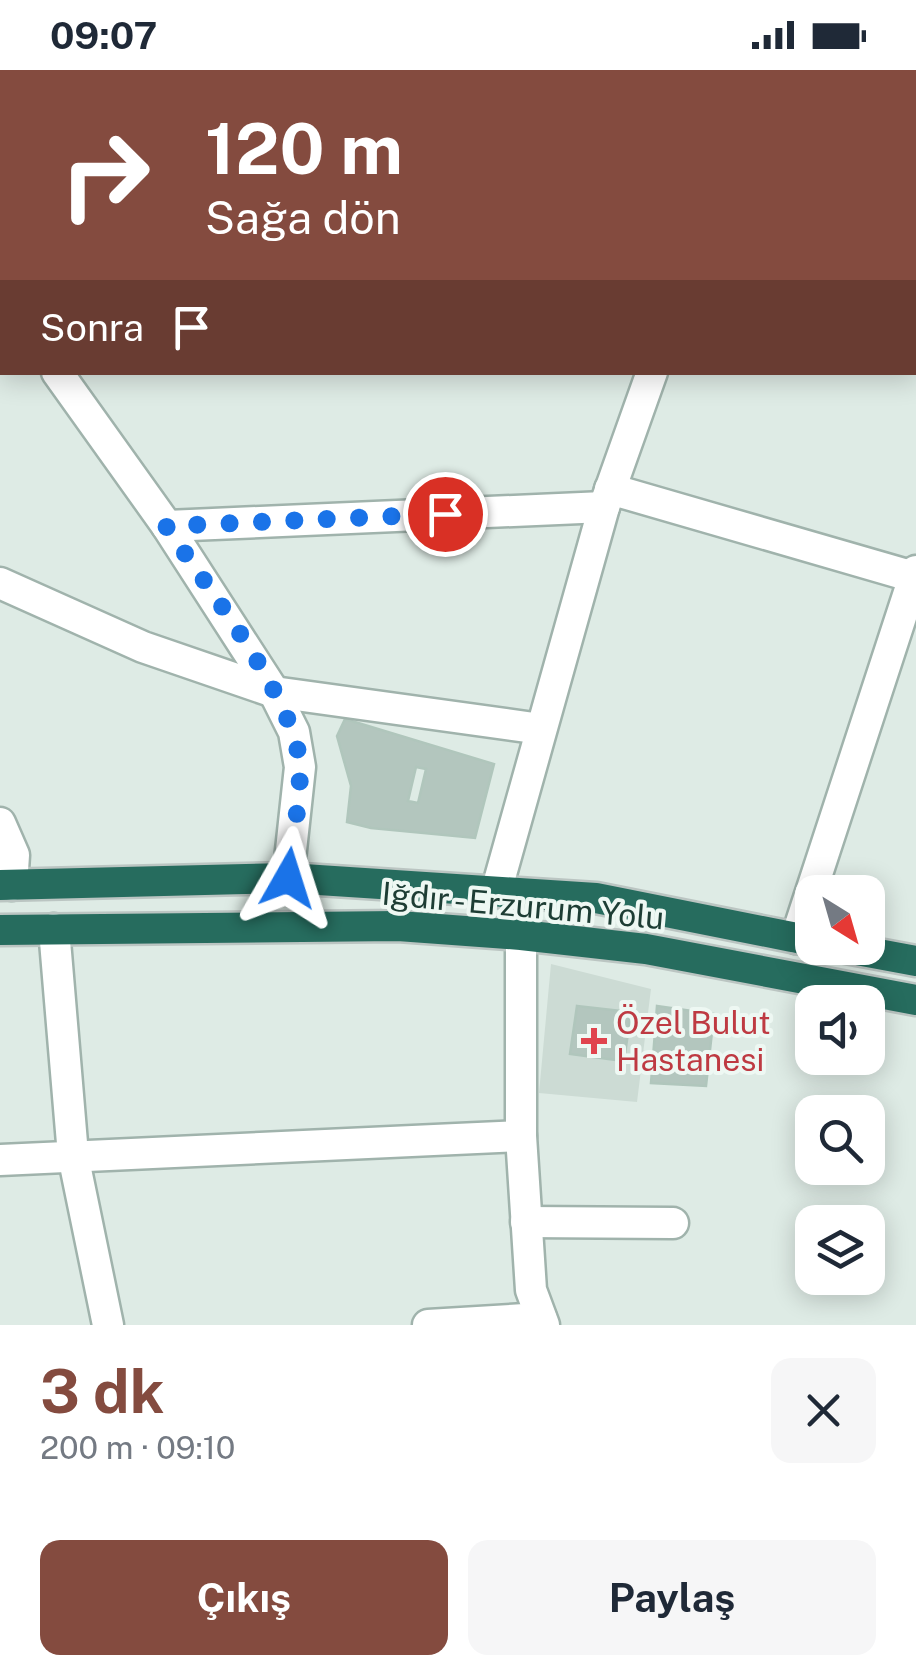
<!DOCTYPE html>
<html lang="tr">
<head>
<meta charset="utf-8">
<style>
	body { margin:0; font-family:"Public Sans",sans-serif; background:#f6f6f7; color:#1f2937; height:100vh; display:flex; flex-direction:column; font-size:38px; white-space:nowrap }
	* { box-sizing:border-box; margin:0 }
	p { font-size:32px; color:#747a83 }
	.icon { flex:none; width:55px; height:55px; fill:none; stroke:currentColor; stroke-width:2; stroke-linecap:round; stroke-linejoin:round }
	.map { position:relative; height:1255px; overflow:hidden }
	.sheet { display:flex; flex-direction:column; background:#fff; flex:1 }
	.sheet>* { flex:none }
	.top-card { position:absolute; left:0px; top:0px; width:918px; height:305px; box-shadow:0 5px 25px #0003; background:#844b3f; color:#fff; overflow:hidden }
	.needle { width:65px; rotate:143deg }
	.tools { position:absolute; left:795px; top:805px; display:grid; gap:20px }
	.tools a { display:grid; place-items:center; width:90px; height:90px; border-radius:20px; background:#fff; box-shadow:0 5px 25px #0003; font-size:50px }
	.pin { position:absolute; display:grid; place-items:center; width:85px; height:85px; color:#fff; margin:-42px; border:5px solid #fff; border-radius:50%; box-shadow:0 2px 10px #0007 }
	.me { position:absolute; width:110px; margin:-55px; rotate:6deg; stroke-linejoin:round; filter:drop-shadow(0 0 8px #0008) }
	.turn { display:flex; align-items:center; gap:35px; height:210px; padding:0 40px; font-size:45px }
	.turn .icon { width:130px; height:130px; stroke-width:2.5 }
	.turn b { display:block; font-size:70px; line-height:85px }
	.then { display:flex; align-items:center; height:95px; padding:0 40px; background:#0003; gap:20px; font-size:38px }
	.round { display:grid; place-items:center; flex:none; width:105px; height:105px; border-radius:20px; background:#f6f6f7 }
	.headline { display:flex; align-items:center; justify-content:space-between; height:170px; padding:0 40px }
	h1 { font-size:60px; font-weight:700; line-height:75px; color:#844b3f }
	.cta { display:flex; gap:20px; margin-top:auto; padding:20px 40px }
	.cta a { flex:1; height:115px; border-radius:20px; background:#844b3f; color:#fff; font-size:40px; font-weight:700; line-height:115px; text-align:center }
	.cta a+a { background:#f6f6f7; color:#1f2937 }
	.status { display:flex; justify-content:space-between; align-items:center; height:70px; padding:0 50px; background:#fff; direction:ltr }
	.status svg { height:28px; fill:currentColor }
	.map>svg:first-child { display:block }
</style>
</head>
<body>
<div class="status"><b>09:07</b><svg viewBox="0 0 49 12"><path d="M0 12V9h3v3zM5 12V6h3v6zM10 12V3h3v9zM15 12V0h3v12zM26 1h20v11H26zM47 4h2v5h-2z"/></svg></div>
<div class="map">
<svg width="916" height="1255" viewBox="0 0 916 1255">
	<rect width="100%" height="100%" fill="#deebe5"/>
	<!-- built -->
	<polygon fill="#ccdbd4" points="551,894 651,919 637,1032 539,1023"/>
	<!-- building -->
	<g fill="#b3c6be" stroke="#b0c6bc" stroke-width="2.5" fill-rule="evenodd">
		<path d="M 345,649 L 494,694 L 475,768 L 371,758 L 347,752 L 351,716 L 337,666 ZM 416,697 L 426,699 L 418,733 L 408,731 Z"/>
		<polygon points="577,936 631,942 624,991 570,984"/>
		<polygon points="657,936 714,944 706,1016 651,1013"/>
	</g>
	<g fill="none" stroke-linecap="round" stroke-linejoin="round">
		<!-- minor casing -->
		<g stroke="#a0b3ac" stroke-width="35">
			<g id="minor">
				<polyline points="339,0 340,2"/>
				<polyline points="598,0 598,2"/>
				<polyline points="874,0 883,2"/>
				<polyline points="786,2 787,0"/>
				<polyline points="915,11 916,12"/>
				<polyline points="0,116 2,116"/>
				<polyline points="0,215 2,219"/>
				<polyline points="915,249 916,249"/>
				<polyline points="57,302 167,456 274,622 294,662 300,697 288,808"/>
				<polyline points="610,419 914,507"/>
				<polyline points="167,456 604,437"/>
				<polyline points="0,513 143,577 274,622 541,659"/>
				<polyline points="0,753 14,785 12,815"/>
				<polyline points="496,822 604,437 652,302"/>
				<polyline points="54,859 73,1085 108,1255"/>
				<polyline points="521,865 521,1066 531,1220 544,1255"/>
				<polyline points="796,868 916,501"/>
				<polyline points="0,1090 521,1066"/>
				<polyline points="526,1152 673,1153"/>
				<polyline points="428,1255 541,1248"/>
			</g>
		</g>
		<!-- highway casing -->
		<g stroke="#bbc5c2" stroke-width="35">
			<g id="highway">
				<polyline points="0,815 288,808 596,828 812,871"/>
				<polyline points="0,860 398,856 521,865 646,879 916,930"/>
				<polyline points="846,878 916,891"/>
			</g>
		</g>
		<!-- minor -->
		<use href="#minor" stroke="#fff" stroke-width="30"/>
		<!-- highway -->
		<use href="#highway" stroke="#266c5e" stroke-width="30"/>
	</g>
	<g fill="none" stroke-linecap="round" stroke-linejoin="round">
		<!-- route -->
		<path stroke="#1a73e8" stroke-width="18" stroke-dasharray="0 32.4" d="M 288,808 C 292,772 300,735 300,699 C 299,633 204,513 166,456 L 445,444"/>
	</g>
	<!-- markers -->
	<path fill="#e0444e" stroke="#eef8f3" stroke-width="4" d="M589 956h10v10h10v10h-10v10h-10v-10h-10v-10h10z"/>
	<g text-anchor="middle" stroke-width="8" stroke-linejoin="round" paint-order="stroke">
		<!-- street labels -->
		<g font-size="32" fill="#1d3d34" stroke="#eef8f3">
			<text transform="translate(523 836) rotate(5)" y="11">Iğdır - Erzurum Yolu</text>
		</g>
		<!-- health labels -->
		<g font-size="32" fill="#be3a42" stroke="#eef8f3" text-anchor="start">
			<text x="616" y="964">Özel Bulut<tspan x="616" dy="37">Hastanesi</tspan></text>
		</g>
	</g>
</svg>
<div class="tools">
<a><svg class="needle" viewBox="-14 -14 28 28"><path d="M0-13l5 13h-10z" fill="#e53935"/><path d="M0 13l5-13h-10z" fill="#747a83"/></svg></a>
<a><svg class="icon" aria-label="sound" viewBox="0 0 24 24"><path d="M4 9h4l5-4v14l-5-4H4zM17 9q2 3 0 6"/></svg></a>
<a><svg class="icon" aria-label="search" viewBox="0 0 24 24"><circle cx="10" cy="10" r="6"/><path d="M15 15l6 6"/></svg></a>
<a><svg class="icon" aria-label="layers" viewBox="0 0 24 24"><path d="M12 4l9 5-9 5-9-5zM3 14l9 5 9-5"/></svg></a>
</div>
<div class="pin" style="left:445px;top:444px;background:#d93025"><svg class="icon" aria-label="arrive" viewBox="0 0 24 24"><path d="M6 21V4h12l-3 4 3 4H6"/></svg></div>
<svg class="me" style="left:288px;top:808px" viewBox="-20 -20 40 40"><path d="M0-17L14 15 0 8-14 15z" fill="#1a73e8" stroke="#fff" stroke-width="4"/></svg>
<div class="top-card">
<div class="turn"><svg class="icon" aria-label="right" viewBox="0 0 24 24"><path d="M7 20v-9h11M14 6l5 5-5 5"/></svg><div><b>120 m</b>Sağa dön</div></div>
<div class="then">Sonra<svg class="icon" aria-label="arrive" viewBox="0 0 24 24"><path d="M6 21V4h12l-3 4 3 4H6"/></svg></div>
</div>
</div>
<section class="sheet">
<div class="headline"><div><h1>3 dk</h1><p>200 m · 09:10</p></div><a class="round"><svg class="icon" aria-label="close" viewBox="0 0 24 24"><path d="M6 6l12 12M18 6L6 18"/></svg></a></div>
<div class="cta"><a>Çıkış</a><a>Paylaş</a></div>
</section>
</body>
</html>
